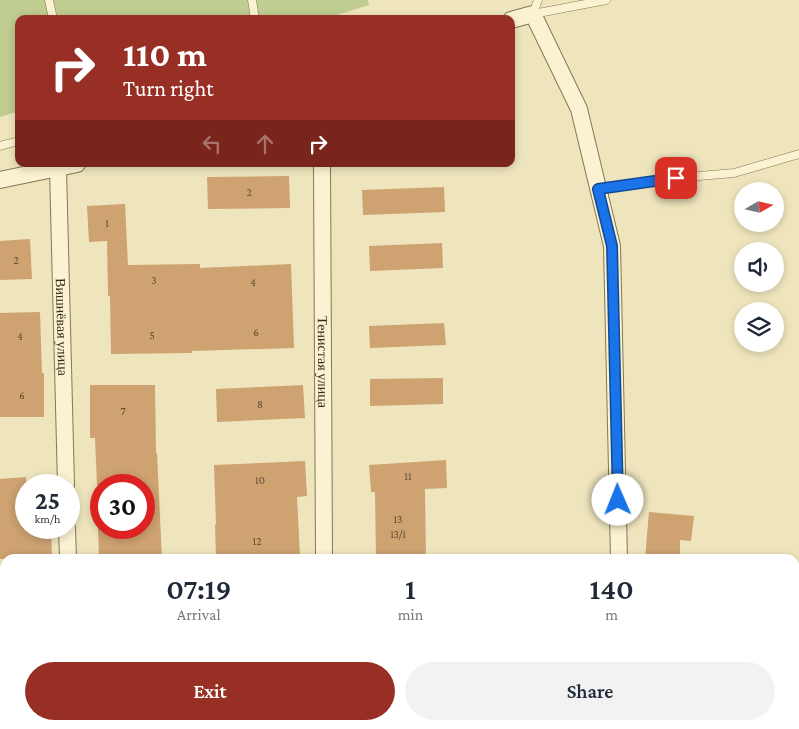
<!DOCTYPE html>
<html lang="en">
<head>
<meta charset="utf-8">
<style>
	body { margin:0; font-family:"Crimson Pro",serif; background:#f2f2f3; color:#1f2937; height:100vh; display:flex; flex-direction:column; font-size:19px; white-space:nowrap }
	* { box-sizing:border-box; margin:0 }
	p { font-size:16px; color:#747a83 }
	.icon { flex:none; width:28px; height:28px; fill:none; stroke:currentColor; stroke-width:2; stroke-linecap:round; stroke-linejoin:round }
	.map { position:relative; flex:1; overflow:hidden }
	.details { position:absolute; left:0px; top:554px; width:800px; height:176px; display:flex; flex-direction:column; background:#fff; border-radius:15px 15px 0 0; box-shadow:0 2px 8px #0003 }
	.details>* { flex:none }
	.banner { position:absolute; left:15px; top:15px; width:500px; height:152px; border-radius:10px; box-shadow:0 2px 8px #0003; background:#982f24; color:#fff; overflow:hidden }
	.needle { width:32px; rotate:81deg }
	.buttons { position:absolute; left:734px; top:182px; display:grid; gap:10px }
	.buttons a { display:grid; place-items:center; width:50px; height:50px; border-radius:50%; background:#fff; box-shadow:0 2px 8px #0003; font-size:25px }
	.speed { position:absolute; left:15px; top:474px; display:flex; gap:10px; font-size:25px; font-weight:700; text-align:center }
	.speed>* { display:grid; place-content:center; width:65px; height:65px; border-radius:50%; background:#fff; box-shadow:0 2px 8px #0003; line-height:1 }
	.speed small { font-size:12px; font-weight:400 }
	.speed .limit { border:8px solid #d22; background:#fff; color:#111 }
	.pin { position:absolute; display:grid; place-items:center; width:42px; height:42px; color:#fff; margin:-21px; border-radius:10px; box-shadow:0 2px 8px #0006 }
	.me { position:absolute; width:55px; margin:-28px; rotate:359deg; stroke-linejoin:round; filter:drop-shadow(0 0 4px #0008) }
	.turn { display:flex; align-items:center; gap:18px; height:105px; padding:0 25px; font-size:22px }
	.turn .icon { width:65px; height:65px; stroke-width:2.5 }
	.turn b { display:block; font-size:35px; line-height:42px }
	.lanes { display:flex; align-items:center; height:48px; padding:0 25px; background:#0003; justify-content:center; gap:25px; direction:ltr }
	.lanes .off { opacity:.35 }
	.eta { display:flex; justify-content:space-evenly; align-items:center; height:85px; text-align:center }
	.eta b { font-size:30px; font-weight:600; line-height:35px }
	.cta { display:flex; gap:10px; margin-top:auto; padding:10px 25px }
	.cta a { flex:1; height:58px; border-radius:30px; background:#982f24; color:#fff; font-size:20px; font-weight:600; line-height:58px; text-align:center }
	.cta a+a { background:#f2f2f3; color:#1f2937 }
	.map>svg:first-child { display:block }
</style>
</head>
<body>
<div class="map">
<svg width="799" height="729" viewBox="0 0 799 729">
	<rect width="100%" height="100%" fill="#efe5bd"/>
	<!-- green -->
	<polygon fill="#c0cd91" points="0,0 368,0 369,5 324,19 19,19 19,111 0,117"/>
	<!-- building -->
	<g fill="#cea271">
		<polygon points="289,176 290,208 208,209 207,177"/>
		<polygon points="444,187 445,212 363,215 362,190"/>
		<polygon points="125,204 128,265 200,264 200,268 291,264 294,348 192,351 192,353 111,354 110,296 108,296 107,241 89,242 87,206"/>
		<polygon points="30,239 32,279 0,280 0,241"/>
		<polygon points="442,243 443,268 370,271 369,246"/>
		<polygon points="40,312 42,373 44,373 44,417 0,417 0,313"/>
		<polygon points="444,323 446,345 370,348 369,326"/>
		<polygon points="443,378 443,404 370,406 370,379"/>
		<polygon points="90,385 155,385 156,453 157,453 162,559 99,559 98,528 144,528 144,485 97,485 95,438 90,438"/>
		<polygon points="303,385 305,418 217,422 216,389"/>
		<polygon points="446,460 447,488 425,489 426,559 376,559 375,492 371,492 369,465"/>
		<polygon points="305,461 307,496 297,497 300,557 216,559 215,525 216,524 214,465"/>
		<polygon points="26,477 26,528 51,528 52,559 0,559 0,479"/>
		<polygon points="649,512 694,516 691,541 680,540 680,559 645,559"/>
	</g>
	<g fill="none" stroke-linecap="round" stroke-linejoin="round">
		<!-- service casing -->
		<g stroke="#877556" stroke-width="9">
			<g id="service">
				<polyline points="49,0 53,19"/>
				<polyline points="252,0 255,19"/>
				<polyline points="538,0 533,14 606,0"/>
				<polyline points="0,146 19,141"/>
				<polyline points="598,189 676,178 734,173 799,154"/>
			</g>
		</g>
		<!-- minor casing -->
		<g stroke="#877556" stroke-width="18">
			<g id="minor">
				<polyline points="511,20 533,14 579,109 612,246 619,559"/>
				<path id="s1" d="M 322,164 L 324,559"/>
				<path id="s2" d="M 58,169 L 66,485"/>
				<polyline points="0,180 77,164"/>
				<polyline points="67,528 68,559"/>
				<polyline points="72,725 72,729"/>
				<polyline points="326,725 326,729"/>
				<polyline points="623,725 623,729"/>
			</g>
		</g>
		<!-- service -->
		<use href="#service" stroke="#faf2d0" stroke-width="8"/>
		<!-- minor -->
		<use href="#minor" stroke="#faf2d0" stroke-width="16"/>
	</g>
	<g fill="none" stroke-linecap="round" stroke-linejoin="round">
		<!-- route casing -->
		<g stroke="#114b97" stroke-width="12">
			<polyline id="route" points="618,500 612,246 598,189 676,178"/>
		</g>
		<!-- route -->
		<use href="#route" stroke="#1a73e8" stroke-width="9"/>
	</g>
	<g text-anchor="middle" stroke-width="4" stroke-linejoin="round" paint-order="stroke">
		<!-- number labels -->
		<g font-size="11" fill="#5c4930">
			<text x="249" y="196">2</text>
			<text x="107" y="227">1</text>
			<text x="16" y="264">2</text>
			<text x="154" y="284">3</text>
			<text x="253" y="286">4</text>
			<text x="256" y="336">6</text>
			<text x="152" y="339">5</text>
			<text x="20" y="340">4</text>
			<text x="22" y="399">6</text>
			<text x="260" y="408">8</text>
			<text x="123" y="415">7</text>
			<text x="408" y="480">11</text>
			<text x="260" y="484">10</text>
			<text x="398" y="523">13</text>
			<text x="398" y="538">13/1</text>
			<text x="257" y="545">12</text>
		</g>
		<!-- street labels -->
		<g font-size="14" fill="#362b1b" stroke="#f6eecd">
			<text dy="5" stroke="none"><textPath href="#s2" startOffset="158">Вишнёвая улица</textPath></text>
			<text dy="5" stroke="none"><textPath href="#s1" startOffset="198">Тенистая улица</textPath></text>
		</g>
	</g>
</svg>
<div class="buttons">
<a><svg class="needle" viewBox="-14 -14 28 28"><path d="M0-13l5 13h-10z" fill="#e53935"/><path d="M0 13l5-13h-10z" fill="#747a83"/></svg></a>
<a><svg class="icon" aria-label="sound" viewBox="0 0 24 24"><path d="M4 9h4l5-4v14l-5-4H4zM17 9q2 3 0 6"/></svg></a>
<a><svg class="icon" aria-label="layers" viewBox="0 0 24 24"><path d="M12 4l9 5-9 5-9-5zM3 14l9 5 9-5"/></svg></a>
</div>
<div class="speed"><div>25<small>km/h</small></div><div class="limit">30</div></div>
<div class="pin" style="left:676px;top:178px;background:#d93025"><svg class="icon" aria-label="arrive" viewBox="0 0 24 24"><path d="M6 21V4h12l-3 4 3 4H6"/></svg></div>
<svg class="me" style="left:618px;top:500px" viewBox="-20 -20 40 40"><circle r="19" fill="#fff"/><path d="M0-13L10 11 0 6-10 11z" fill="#1a73e8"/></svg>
<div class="banner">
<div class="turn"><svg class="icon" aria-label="right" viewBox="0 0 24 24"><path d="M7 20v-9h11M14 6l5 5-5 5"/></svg><div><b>110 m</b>Turn right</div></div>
<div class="lanes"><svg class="icon off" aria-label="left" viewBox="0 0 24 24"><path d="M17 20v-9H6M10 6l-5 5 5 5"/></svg><svg class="icon off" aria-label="ahead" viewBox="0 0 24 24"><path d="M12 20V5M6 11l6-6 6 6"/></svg><svg class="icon" aria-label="right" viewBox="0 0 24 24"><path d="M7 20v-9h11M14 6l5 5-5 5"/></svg></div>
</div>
<section class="details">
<div class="eta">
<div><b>07:19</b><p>Arrival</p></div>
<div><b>1</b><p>min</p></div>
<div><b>140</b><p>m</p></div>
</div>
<div class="cta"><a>Exit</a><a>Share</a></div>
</section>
</div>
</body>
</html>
